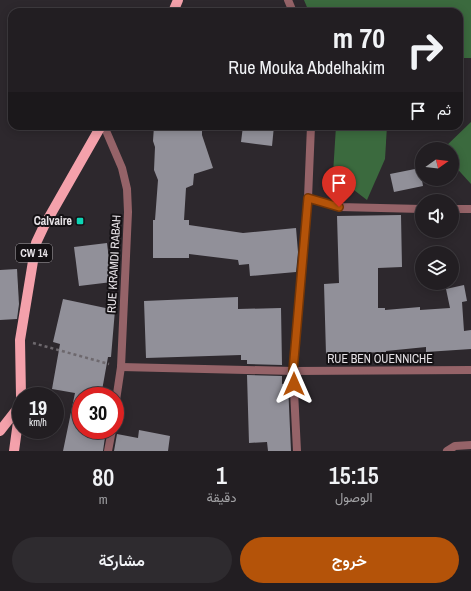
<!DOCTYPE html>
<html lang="ar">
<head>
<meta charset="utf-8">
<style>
	body { margin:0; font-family:"Archivo Narrow",Vazirmatn,sans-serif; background:#2e2b2f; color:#f1f3f6; direction:rtl; height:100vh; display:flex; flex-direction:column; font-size:15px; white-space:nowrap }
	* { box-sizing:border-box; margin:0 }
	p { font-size:13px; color:#a2a2a5 }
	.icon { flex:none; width:22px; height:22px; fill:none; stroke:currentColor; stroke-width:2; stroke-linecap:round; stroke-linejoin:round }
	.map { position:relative; height:451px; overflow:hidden; direction:ltr }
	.drawer { display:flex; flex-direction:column; background:#221e22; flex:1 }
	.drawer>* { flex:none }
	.banner { position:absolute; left:8px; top:8px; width:455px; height:122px; border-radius:12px; box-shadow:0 2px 10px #0003,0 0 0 1px #3f3c40; direction:rtl; background:#221e22; color:#f1f3f6; overflow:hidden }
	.needle { width:26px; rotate:76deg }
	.controls { position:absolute; left:415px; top:142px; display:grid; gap:8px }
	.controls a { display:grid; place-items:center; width:44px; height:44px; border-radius:50%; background:#221e22; box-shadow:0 2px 10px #0003,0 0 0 1px #3f3c40; font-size:20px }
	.speed { position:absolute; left:12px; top:387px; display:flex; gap:8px; font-size:20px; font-weight:700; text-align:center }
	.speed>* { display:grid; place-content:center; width:52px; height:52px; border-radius:50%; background:#221e22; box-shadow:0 2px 10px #0003,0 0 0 1px #3f3c40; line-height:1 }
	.speed small { font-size:10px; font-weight:400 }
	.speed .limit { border:6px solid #d22; background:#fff; color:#111 }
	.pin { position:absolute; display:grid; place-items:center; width:34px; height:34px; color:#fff; margin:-41px -17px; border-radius:50% 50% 50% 0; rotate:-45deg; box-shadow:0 0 4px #0007 }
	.pin .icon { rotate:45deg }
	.me { position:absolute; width:44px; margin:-22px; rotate:0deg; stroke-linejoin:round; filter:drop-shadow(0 0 3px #0008) }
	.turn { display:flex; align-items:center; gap:14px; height:84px; padding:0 12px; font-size:18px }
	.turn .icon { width:52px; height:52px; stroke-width:2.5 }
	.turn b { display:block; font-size:28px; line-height:34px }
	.then { display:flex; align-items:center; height:38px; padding:0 12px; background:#0003; gap:8px; font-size:15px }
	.eta { display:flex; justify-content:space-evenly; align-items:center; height:68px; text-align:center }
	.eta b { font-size:24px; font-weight:600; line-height:28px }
	.primary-button { display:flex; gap:8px; margin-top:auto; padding:8px 12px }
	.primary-button a { flex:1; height:46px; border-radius:24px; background:#b45309; color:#fff; font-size:16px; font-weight:600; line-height:46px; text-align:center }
	.primary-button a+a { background:#2e2b2f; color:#f1f3f6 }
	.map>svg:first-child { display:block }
</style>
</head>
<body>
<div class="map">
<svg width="471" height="451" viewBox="0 0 471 451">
	<rect width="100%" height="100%" fill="#2d282d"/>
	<!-- forest -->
	<g fill="#3b6a3e">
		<polygon points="304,0 471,0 471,58 459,58 459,12 309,12"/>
		<polygon points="471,122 471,184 452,163 452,149 443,149"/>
		<polygon points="336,126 387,126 385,159 367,200 333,174"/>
	</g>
	<!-- building -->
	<g fill="#919099">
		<polygon points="154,126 202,126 202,135 213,168 194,174 193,185 186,188 184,220 189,220 189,225 243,233 296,228 298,252 296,272 250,276 249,264 239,265 238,260 189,254 189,258 153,258 153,220 155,220 158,180 154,170 155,147 153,141"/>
		<polygon points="243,126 274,126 272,146 241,142"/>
		<polygon points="420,168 423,186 394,192 390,174"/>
		<polygon points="401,215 402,267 378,268 378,308 385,308 385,310 420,307 420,310 450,308 446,289 464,285 467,301 462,302 464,331 471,330 471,349 426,352 426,347 386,351 386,352 326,354 324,284 339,283 337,216"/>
		<polygon points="107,243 112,282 79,286 74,247"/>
		<polygon points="17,269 19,304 17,319 0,320 0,270"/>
		<polygon points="238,297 238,309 281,308 282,365 247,364 247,360 241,360 241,355 146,358 144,301"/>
		<polygon points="63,299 115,310 111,357 108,357 101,396 77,396 81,396 81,430 106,430 103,451 63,451 75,393 52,389 60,344 53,342"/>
		<polygon points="247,375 282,376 282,384 288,384 291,451 268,451 267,442 249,443"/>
		<polygon points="139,430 170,436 168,451 114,451 117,434 138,438"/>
	</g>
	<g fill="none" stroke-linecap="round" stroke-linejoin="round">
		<!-- path -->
		<polyline stroke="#6d686d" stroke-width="2.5" stroke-dasharray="3 3" stroke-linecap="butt" points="33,343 109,364"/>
		<!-- minor -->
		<g stroke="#956368" stroke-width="8">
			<polyline points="288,0 293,12"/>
			<polyline points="104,126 122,168 127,189 128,212 121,367 115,407"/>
			<polyline points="311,126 308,198 339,207 422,209"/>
			<polyline points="452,209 471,209"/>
			<polyline points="121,367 293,371 471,370"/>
			<polyline points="108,451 112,430"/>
			<polyline points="297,451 293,371 308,198"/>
			<polyline points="447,451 455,446 471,445"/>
		</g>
		<!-- primary -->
		<g stroke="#f4a1ab" stroke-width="10">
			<polyline points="173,12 178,0"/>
			<polyline points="21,396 20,340 36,243 44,226 101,126"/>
			<polyline points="0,431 21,404"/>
			<polyline points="14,451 21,400"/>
		</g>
	</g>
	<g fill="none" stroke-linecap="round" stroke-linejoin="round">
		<!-- route casing -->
		<g stroke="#753606" stroke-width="10">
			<polyline id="route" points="294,384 293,371 308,198 339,207"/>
		</g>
		<!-- route -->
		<use href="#route" stroke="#b45309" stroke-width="7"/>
	</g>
	<!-- markers -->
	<rect fill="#0dd5b5" stroke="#141114" stroke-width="1.5" x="76" y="217" width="8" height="8" rx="2"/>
	<g text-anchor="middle" stroke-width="4" stroke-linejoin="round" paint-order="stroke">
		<!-- shield labels -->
		<rect fill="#141114" stroke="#a7a3a7" stroke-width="1" x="16" y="244" width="36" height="18" rx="3"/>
		<g font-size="11" font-weight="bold" fill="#e6e2e6">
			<text x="34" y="257">CW 14</text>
		</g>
		<!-- poi labels -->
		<g font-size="12" font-weight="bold" fill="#e6e2e6" stroke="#141114" text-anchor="end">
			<text x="72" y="225">Calvaire</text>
		</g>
		<!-- street labels -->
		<g font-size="12" fill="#e6e2e6" stroke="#141114">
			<text transform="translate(114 264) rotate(-87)" y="4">RUE KRAMDI RABAH</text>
			<text x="380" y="363">RUE BEN OUENNICHE</text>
		</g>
	</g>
</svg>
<div class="controls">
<a><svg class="needle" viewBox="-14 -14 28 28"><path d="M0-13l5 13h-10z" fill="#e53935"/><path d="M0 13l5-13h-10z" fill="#a2a2a5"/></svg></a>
<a><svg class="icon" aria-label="sound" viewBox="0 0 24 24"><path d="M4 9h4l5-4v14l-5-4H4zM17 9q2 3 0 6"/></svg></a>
<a><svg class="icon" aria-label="layers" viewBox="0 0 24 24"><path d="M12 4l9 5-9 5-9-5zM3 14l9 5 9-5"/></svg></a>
</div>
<div class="speed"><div>19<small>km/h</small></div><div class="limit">30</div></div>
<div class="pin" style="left:339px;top:207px;background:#d93025"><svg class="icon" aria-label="arrive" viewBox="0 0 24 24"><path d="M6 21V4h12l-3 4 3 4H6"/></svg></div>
<svg class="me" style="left:294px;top:384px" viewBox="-20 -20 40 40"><path d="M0-17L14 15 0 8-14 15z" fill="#b45309" stroke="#fff" stroke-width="4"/></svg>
<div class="banner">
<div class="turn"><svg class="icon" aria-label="right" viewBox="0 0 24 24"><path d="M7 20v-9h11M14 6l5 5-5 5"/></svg><div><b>70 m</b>Rue Mouka Abdelhakim</div></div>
<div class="then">ثم<svg class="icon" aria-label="arrive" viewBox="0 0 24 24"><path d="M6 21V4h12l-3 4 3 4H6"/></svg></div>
</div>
</div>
<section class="drawer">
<div class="eta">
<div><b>15:15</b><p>الوصول</p></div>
<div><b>1</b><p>دقيقة</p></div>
<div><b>80</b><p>m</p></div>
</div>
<div class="primary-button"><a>خروج</a><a>مشاركة</a></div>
</section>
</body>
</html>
